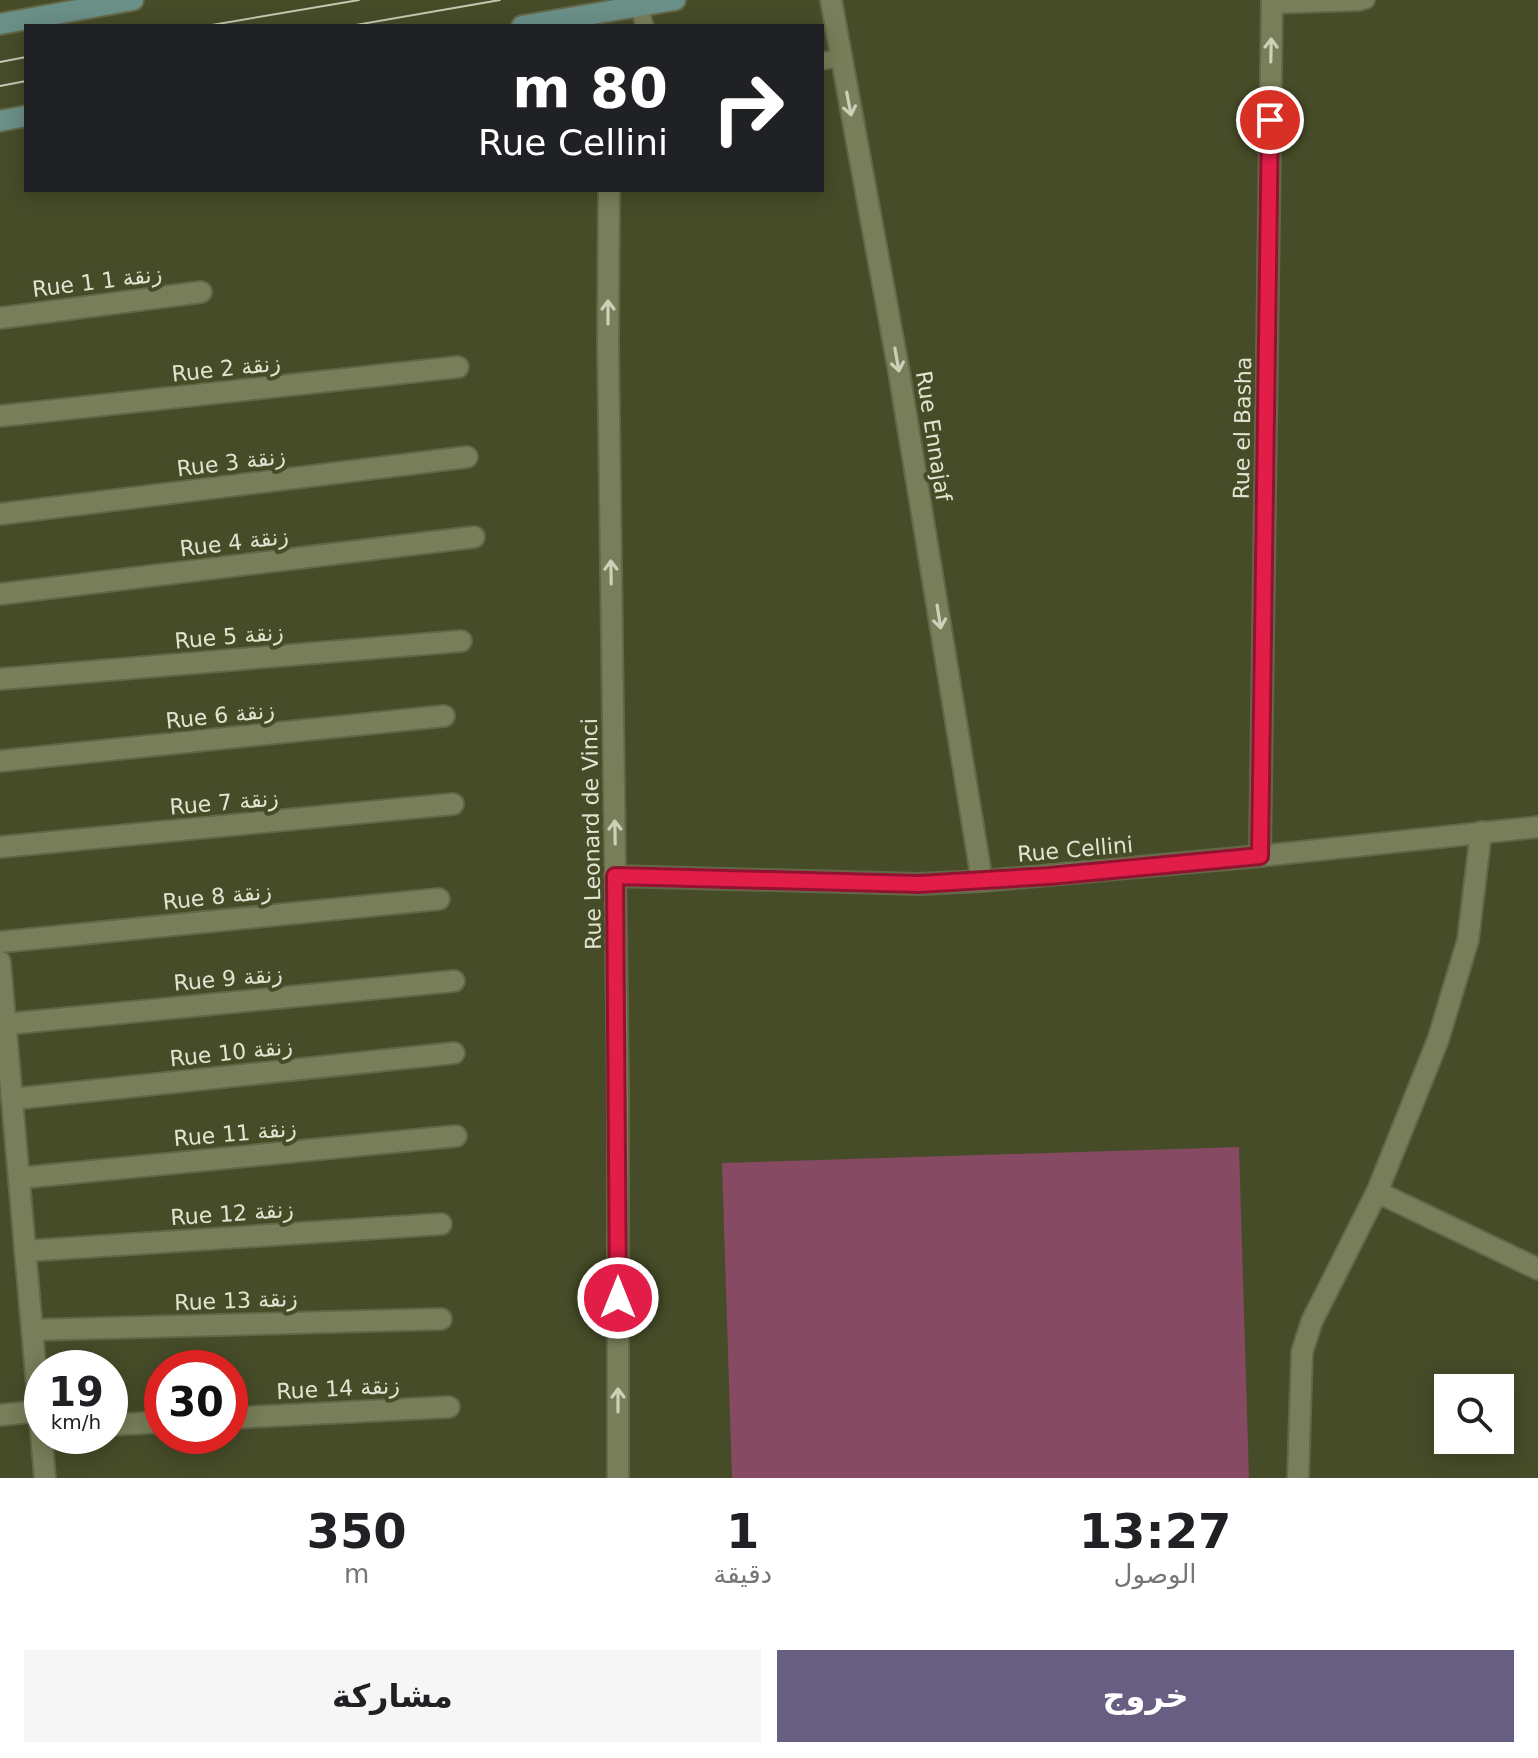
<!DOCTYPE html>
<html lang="ar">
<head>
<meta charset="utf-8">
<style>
	body { margin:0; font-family:"DejaVu Sans","Noto Sans Arabic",sans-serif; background:#f6f6f6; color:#202124; direction:rtl; height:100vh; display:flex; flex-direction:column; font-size:30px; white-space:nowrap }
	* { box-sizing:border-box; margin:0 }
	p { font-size:26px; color:#757577 }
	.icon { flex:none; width:44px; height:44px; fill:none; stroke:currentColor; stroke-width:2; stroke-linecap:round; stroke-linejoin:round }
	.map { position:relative; height:1478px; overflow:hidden; direction:ltr }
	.side { display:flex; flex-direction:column; background:#fff; flex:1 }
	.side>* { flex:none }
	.banner { position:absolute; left:24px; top:24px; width:800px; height:168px; border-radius:0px; box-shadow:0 4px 20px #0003; direction:rtl; background:#202124; color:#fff; overflow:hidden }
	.buttons { position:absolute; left:1434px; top:1374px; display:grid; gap:16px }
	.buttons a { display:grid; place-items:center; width:80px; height:80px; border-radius:0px; background:#fff; box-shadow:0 4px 20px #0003; font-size:40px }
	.speed { position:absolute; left:24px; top:1350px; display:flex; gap:16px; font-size:40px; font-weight:700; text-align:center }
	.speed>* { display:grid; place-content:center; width:104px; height:104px; border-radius:50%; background:#fff; box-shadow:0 4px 20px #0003; line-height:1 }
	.speed small { font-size:20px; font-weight:400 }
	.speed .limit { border:12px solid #d22; background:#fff; color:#111 }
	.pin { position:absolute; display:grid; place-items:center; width:68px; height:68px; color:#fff; margin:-34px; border:4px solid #fff; border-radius:50%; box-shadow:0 2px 8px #0007 }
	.me { position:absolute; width:88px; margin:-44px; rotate:0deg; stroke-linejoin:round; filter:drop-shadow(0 0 6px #0008) }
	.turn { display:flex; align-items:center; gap:28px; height:168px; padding:0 24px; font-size:36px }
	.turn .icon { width:104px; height:104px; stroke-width:2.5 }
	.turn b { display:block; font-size:56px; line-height:68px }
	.eta { display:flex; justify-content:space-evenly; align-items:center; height:136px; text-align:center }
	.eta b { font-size:48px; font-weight:700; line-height:56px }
	.action { display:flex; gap:16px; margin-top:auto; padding:16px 24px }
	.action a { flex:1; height:92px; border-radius:0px; background:#675e82; color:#fff; font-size:32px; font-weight:700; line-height:92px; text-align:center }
	.action a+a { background:#f6f6f6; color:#202124 }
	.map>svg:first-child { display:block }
</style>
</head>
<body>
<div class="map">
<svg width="1538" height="1478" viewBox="0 0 1538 1478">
	<rect width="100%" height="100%" fill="#464b28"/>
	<!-- green -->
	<polygon fill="#864a62" points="1239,1147 1249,1478 732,1478 722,1163"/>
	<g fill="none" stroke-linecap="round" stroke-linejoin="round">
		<!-- service casing -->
		<g stroke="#626748" stroke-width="20">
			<g id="service">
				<polyline points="1272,5 1359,2 1366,0"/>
				<polyline points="638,6 645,26"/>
				<polyline points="822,61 840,58"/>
			</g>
		</g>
		<!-- pedestrian casing -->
		<g stroke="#626748" stroke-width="24">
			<g id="pedestrian">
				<polyline points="0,416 458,367"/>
				<polyline points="0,514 467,457"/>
				<polyline points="0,594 474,537"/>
				<polyline points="0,679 461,641"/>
				<polyline points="0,761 444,716"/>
				<polyline points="0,847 453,804"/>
				<polyline points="0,942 439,899"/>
				<polyline points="6,1024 454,981"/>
				<polyline points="12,1099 454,1053"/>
				<polyline points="19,1178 456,1136"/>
				<polyline points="25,1251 441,1224"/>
				<polyline points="32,1330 441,1319"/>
				<polyline points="230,1418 449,1407"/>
				<polyline points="110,1425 162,1422"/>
			</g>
		</g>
		<!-- minor casing -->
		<g stroke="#626748" stroke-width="24">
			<g id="minor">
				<polyline points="831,0 899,372 982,881"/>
				<polyline points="609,190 608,344 618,1088 618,1478"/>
				<polyline points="0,318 201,292"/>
				<polyline points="1260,856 1272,0"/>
				<polyline points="615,876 919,884 982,881 1260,856 1538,827"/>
				<polyline points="0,962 45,1478"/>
				<polyline points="1377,1192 1538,1269"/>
				<polyline points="0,1415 39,1411"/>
				<polyline points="1298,1478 1302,1352 1312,1321 1377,1192 1438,1040 1468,940 1481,832"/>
			</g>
		</g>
		<!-- secondary casing -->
		<g stroke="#626748" stroke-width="24">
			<g id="secondary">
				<polyline points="0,24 133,0"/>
				<polyline points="522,26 675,0"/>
				<polyline points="0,121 26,116"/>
			</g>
		</g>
		<!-- service -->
		<use href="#service" stroke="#787e59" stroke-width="16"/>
		<!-- pedestrian -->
		<use href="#pedestrian" stroke="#787e59" stroke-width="20"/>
		<!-- minor -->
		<use href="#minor" stroke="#787e59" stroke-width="20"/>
		<!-- secondary -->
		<use href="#secondary" stroke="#6b9088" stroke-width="20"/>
		<!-- tram -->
		<g stroke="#c4c8b2" stroke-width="2">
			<polyline points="206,26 359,0"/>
			<polyline points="350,26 500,0"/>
			<polyline points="0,62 26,57"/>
			<polyline points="0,86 26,81"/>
		</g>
	</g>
	<!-- one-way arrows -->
	<defs><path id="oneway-shaft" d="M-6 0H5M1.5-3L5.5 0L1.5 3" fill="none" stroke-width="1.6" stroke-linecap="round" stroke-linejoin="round" transform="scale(2)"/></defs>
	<g stroke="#cbd0b8">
		<use href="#oneway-shaft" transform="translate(1271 50) rotate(-89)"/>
		<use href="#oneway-shaft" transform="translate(849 104) rotate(79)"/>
		<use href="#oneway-shaft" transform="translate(608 312) rotate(-90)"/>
		<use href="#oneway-shaft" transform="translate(897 360) rotate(80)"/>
		<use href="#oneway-shaft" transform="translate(611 572) rotate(-91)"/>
		<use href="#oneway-shaft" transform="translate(939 617) rotate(81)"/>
		<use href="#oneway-shaft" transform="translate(615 832) rotate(-91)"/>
		<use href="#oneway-shaft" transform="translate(618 1400) rotate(-90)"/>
	</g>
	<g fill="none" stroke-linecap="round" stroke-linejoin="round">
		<!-- route casing -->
		<g stroke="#92132f" stroke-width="20">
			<polyline id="route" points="618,1298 615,876 919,884 1049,876 1260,856 1270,120"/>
		</g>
		<!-- route -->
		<use href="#route" stroke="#e11d48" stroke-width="14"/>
	</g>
	<g text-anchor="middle" stroke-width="8" stroke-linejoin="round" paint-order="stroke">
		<!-- street labels -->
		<g font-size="22" fill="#e0e4d0" stroke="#464b28">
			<text transform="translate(97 281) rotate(-7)" y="8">Rue 1 زنقة 1</text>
			<text transform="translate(226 368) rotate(-6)" y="8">Rue 2 زنقة</text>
			<text transform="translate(1242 428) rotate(-89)" y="8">Rue el Basha</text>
			<text transform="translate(934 436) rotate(81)" y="8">Rue Ennajaf</text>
			<text transform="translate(231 462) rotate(-7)" y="8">Rue 3 زنقة</text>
			<text transform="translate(234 542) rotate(-7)" y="8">Rue 4 زنقة</text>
			<text transform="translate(229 636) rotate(-5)" y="8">Rue 5 زنقة</text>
			<text transform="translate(220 715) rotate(-6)" y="8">Rue 6 زنقة</text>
			<text transform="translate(224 802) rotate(-5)" y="8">Rue 7 زنقة</text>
			<text transform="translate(591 834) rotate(-91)" y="8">Rue Leonard de Vinci</text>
			<text transform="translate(1075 849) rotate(-5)" y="8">Rue Cellini</text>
			<text transform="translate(217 896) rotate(-6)" y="8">Rue 8 زنقة</text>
			<text transform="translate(228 978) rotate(-5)" y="8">Rue 9 زنقة</text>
			<text transform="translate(231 1052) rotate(-6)" y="8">Rue 10 زنقة</text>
			<text transform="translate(235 1133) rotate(-5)" y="8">Rue 11 زنقة</text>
			<text transform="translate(232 1213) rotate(-4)" y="8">Rue 12 زنقة</text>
			<text transform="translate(236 1300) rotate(-2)" y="8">Rue 13 زنقة</text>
			<text transform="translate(338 1388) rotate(-3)" y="8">Rue 14 زنقة</text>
		</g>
	</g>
</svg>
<div class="buttons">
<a><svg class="icon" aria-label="search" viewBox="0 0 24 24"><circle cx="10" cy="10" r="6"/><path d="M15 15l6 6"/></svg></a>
</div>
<div class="speed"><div>19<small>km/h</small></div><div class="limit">30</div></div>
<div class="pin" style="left:1270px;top:120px;background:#d93025"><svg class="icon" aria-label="arrive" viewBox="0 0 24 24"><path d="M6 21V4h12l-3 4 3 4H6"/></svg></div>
<svg class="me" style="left:618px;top:1298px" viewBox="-20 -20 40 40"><circle r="17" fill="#e11d48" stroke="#fff" stroke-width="3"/><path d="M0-11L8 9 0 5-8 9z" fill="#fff"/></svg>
<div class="banner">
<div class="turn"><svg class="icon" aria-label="right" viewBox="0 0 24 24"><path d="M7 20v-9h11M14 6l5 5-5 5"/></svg><div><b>80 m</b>Rue Cellini</div></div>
</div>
</div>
<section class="side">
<div class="eta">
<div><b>13:27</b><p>الوصول</p></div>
<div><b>1</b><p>دقيقة</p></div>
<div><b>350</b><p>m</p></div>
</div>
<div class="action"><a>خروج</a><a>مشاركة</a></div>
</section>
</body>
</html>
